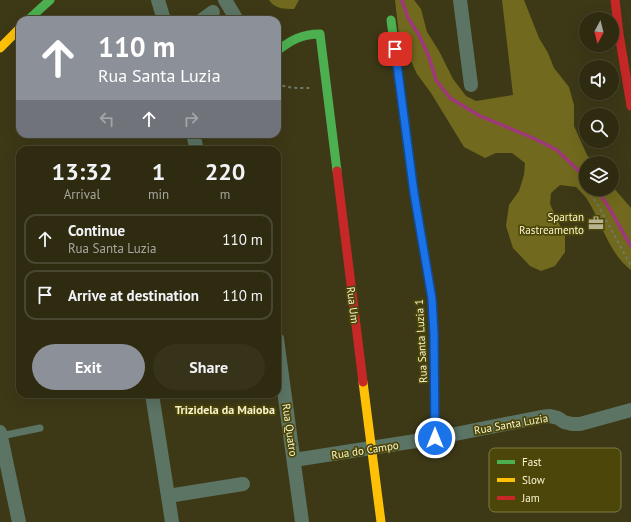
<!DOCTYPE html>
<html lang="en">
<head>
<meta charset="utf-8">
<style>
	body { margin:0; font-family:"PT Sans",sans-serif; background:#36331a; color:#f1f3f6; height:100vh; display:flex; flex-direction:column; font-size:15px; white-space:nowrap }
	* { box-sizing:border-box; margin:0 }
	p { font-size:13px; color:#a7a79f }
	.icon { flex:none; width:22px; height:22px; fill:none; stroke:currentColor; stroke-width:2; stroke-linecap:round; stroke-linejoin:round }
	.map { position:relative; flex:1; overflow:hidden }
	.details { position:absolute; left:16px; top:146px; width:265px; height:252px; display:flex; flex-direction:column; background:#2e2b11; border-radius:12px; box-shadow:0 4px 16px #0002,0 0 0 1px #494731 }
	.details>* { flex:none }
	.hud { position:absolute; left:16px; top:16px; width:265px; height:122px; border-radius:12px; box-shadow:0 4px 16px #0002,0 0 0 1px #494731; background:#8c9099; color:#fff; overflow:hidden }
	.needle { width:26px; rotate:187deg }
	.controls { position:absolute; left:579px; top:12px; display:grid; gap:8px }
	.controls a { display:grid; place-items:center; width:40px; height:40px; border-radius:50%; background:#2e2b11; box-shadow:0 4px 16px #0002,0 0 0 1px #494731; font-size:20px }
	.pin { position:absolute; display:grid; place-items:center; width:34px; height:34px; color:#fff; margin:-17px; border-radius:8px; box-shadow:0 2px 6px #0006 }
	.me { position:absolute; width:44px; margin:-22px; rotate:0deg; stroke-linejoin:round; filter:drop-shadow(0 0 3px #0008) }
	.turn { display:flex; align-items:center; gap:14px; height:84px; padding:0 16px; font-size:18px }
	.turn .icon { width:52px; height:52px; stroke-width:2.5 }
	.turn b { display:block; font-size:28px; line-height:34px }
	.lanes { display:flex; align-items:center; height:38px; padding:0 16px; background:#0003; justify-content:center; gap:20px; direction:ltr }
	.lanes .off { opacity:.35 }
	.eta { display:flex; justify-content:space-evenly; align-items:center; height:68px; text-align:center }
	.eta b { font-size:24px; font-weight:800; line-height:28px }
	.action { display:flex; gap:8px; margin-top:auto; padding:8px 16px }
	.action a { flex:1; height:46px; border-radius:24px; background:#8c9099; color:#fff; font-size:16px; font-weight:800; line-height:46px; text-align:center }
	.action a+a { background:#36331a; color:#f1f3f6 }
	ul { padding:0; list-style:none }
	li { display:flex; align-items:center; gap:12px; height:50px; margin:0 8px 6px; padding:0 8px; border:2px solid #494731; border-radius:12px }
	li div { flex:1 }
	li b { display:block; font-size:15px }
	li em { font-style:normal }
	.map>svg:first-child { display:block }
</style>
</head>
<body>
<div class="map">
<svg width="631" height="522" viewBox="0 0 631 522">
	<rect width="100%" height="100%" fill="#3d3917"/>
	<!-- forest -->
	<g fill="#71691d">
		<path d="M 269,0 L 299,0 L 294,9 C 284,9 275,9 269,0 Z"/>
		<path d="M 395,0 L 414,0 L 421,9 L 427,32 L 439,51 L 453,79 L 466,96 L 476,101 L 513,95 L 502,0 L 524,0 L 539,38 L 548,53 L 554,68 L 569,87 L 574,105 L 574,126 L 587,155 L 594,163 L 586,163 L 586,189 L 612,189 L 612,186 L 631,208 L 631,270 C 609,254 601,221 587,199 C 584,195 580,191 576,187 L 560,185 L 551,193 L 550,204 L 565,236 L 565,252 L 555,266 L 541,271 L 530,266 L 513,248 L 506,226 L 509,205 L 519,191 L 524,175 L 525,163 L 512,153 L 496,153 L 485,158 L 464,147 L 431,93 L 417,74 L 399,35 Z"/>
	</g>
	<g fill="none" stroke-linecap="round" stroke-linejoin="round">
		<!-- stream -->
		<g stroke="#9f387a" stroke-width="3.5">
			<polyline points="401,0 403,3 408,18 419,35 429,57 436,80 450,98 480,116 533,138 557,150 586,178"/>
			<path d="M 596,189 C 610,206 619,227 631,246"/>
		</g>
		<!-- path -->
		<g stroke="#6d7a69" stroke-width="2" stroke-dasharray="3 3" stroke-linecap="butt">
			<path d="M 277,83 C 287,89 300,88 311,88"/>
			<polyline points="587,189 599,207 631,266"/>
		</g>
		<!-- lane -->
		<polyline stroke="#5b7464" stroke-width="7" points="1,436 40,428"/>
		<!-- street -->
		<g stroke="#5b7464" stroke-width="14">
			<polyline points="158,0 164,20"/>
			<polyline points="225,0 237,20"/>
			<polyline points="460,0 471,85"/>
			<polyline points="202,20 213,12"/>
			<polyline points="193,134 197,150"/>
			<polyline points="277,339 302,522"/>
			<polyline points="152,394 172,522"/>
			<polyline points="0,432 19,522"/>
			<polyline points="294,460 435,438 541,417 550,416 558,418 564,422 572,424 580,424 631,410"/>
			<polyline points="168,496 243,484"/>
		</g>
		<!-- fast -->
		<g stroke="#4caf50" stroke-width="9">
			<polyline points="28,20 50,0"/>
			<polyline points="391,20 414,193 425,257"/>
			<path d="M 277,51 C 291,40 302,34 320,34 L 337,171"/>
		</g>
		<!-- slow -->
		<g stroke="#ffc107" stroke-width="9">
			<polyline points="0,48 20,28"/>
			<polyline points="363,382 381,522"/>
		</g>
		<!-- jam -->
		<g stroke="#c62828" stroke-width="9">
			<polyline points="615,0 619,34 631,106"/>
			<polyline points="337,171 363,382"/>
			<polyline points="425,257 432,299 434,334 435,438"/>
		</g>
	</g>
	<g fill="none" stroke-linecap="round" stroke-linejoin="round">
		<!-- route casing -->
		<g stroke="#114b97" stroke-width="10">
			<polyline id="route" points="395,49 414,193 432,299 434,334 435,438"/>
		</g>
		<!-- route -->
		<use href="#route" stroke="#1a73e8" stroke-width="7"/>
	</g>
	<!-- icons -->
	<defs>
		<g id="office-bare" transform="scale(1.2)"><path d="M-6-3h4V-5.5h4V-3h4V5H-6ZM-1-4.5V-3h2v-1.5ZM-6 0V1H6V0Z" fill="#b8b491" stroke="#4c4608" stroke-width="2.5" paint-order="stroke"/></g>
	</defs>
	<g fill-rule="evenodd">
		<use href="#office-bare" x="596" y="223"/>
	</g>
	<g text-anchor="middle" stroke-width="3.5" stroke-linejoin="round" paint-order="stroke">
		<!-- poi labels -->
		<g font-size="11" fill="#faf7d2" stroke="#4c4608" text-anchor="end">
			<text x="584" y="221">Spartan<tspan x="584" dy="13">Rastreamento</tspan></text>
		</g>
		<!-- street labels -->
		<g font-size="11" fill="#faf7d2" stroke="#4c4608">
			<text transform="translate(353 305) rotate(83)" y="4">Rua Um</text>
			<text transform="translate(421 341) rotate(-93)" y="4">Rua Santa Luzia 1</text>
			<text transform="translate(511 424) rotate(-10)" y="4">Rua Santa Luzia</text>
			<text transform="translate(290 430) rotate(82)" y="4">Rua Quatro</text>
			<text transform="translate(365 450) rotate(-9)" y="4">Rua do Campo</text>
		</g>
		<!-- neighbourhood labels -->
		<g font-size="12" font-weight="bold" fill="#faf7d2" stroke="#4c4608">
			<text x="225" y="414">Trizidela da Maioba</text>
		</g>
	</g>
	<!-- legend -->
	<rect x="489" y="448" width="132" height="64" rx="6" fill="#4c4608" stroke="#807b45" stroke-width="1"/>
	<rect x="497" y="460" width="18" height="4" fill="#4caf50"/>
	<rect x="497" y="478" width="18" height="4" fill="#ffc107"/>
	<rect x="497" y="496" width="18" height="4" fill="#c62828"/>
	<g font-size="11" fill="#faf7d2">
		<text x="522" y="466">Fast</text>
		<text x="522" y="484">Slow</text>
		<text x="522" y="502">Jam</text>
	</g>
</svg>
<div class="controls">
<a><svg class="needle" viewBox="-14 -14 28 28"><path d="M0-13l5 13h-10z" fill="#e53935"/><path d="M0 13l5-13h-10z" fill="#a7a79f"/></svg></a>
<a><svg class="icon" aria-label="sound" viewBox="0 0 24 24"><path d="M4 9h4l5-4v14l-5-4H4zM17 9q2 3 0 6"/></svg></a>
<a><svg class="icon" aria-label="search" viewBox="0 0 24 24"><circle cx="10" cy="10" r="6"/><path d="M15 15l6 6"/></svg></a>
<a><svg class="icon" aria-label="layers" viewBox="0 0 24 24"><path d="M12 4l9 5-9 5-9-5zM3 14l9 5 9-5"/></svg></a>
</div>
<div class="pin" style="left:395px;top:49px;background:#d93025"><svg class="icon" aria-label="arrive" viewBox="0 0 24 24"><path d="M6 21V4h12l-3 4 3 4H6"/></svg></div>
<svg class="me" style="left:435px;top:438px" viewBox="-20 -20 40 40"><circle r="17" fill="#1a73e8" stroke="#fff" stroke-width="3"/><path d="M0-11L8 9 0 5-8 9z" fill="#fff"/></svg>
<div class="hud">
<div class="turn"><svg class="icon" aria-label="ahead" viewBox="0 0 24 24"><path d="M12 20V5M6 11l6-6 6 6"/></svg><div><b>110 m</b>Rua Santa Luzia</div></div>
<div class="lanes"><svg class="icon off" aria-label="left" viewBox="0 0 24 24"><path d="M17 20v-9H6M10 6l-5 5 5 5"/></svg><svg class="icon" aria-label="ahead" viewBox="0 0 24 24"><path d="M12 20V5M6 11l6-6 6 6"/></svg><svg class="icon off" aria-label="right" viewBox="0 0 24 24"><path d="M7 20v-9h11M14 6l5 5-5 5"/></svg></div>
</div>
<section class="details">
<div class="eta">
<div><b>13:32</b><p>Arrival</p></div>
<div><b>1</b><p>min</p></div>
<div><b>220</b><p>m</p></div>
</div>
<ul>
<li><svg class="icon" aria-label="ahead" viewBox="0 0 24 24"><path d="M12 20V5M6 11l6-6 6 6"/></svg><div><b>Continue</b><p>Rua Santa Luzia</p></div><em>110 m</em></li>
<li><svg class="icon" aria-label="arrive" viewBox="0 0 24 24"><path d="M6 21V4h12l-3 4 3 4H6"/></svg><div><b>Arrive at destination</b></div><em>110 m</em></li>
</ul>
<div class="action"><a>Exit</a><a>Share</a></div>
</section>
</div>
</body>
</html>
